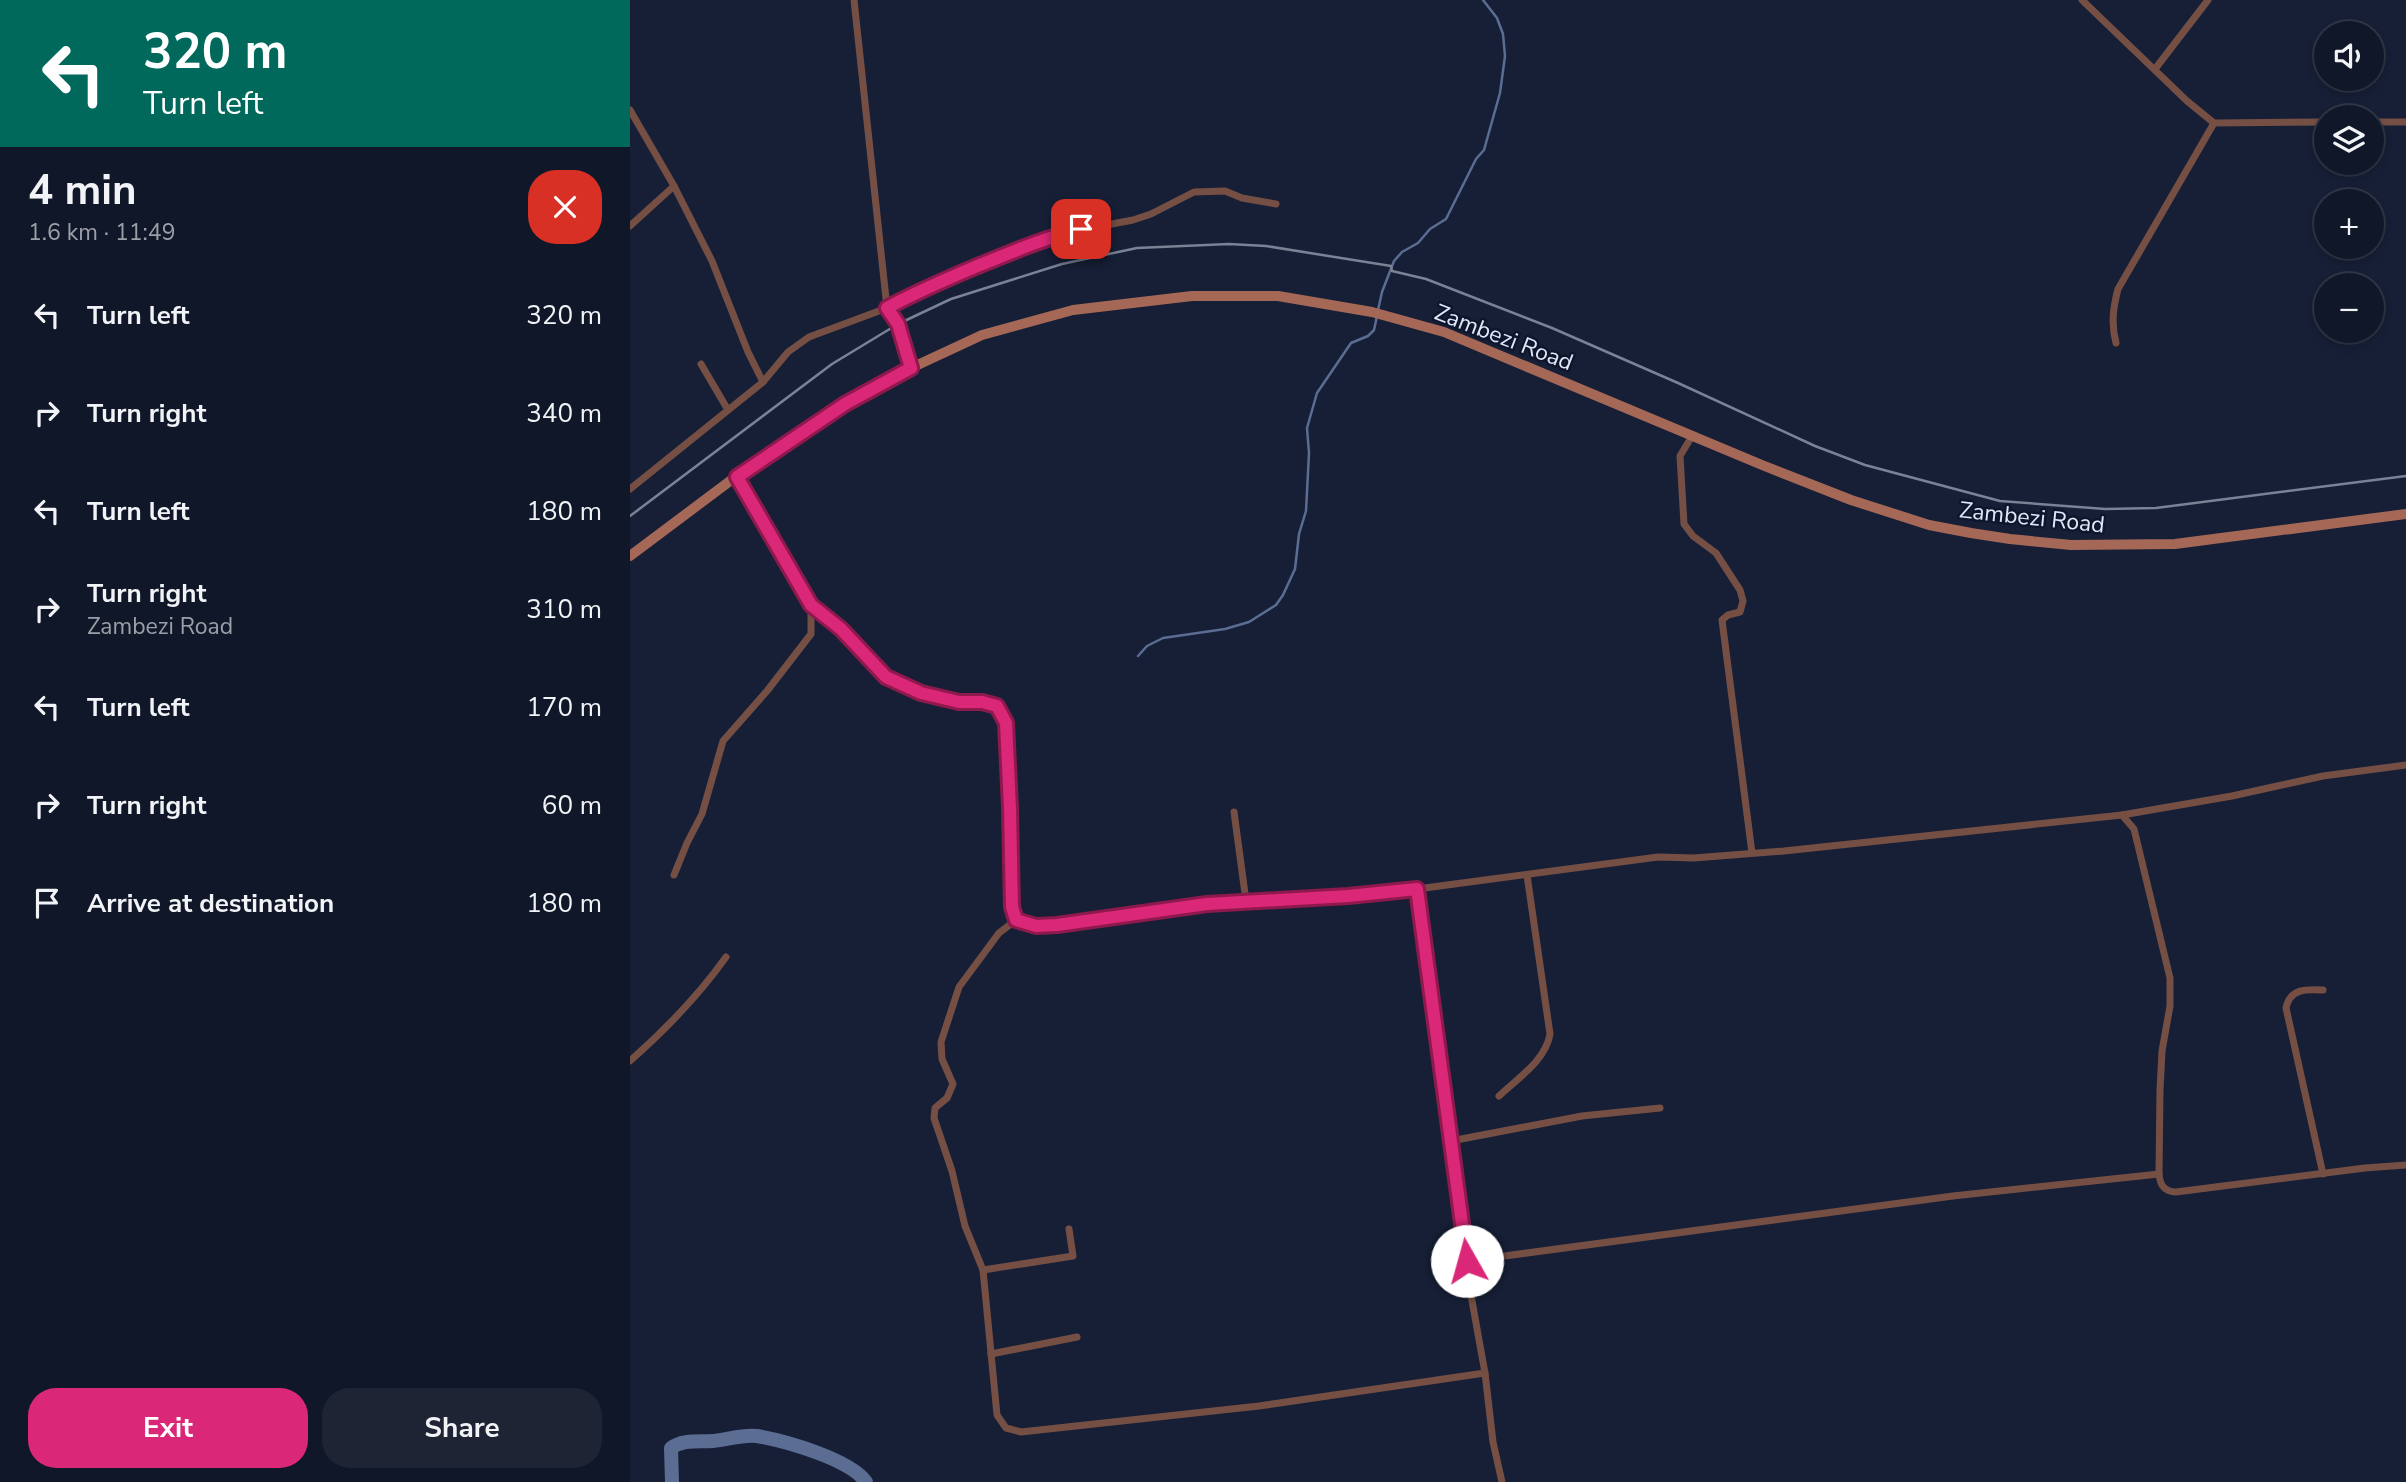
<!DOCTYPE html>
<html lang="en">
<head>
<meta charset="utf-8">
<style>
	body { margin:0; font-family:"Nunito Sans",sans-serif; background:#1e2434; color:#f1f3f6; height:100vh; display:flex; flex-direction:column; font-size:26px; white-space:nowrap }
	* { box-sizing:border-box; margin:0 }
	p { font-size:23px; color:#9c9fa8 }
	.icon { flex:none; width:38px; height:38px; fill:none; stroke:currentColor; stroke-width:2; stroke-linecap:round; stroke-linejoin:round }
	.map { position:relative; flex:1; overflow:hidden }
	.side { display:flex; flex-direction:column; background:#101728; width:630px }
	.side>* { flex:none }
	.top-card { background:#00695c; color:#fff; overflow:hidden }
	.controls { position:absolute; left:1684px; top:21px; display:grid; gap:14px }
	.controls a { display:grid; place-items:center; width:70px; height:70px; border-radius:50%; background:#101728; box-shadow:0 4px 10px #0003,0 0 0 2px #303645; font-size:35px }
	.pin { position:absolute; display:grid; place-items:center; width:60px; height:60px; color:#fff; margin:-30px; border-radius:14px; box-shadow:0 4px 10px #0006 }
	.me { position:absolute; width:77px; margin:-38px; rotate:353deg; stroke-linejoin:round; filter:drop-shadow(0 0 5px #0008) }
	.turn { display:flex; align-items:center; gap:24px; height:147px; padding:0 28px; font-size:32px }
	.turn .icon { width:91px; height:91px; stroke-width:2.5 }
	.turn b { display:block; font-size:49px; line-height:60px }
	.round { display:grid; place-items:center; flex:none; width:74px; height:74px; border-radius:28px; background:#1e2434 }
	.head { display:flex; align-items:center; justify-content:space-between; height:119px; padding:0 28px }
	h1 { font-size:42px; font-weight:700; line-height:52px }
	.primary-button { display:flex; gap:14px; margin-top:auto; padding:14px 28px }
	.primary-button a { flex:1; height:80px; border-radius:28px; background:#db2777; color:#fff; font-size:28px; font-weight:700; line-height:80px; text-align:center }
	.primary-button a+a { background:#1e2434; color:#f1f3f6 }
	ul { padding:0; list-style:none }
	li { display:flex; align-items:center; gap:21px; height:98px; padding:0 28px }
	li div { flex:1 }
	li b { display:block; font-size:26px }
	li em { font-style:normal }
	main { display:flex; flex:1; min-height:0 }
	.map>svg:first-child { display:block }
</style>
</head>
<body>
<main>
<section class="side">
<div class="top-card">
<div class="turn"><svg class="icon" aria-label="left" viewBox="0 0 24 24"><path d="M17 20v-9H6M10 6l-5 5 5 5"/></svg><div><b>320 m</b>Turn left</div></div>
</div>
<div class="head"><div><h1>4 min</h1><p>1.6 km · 11:49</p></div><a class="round" style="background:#d93025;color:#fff"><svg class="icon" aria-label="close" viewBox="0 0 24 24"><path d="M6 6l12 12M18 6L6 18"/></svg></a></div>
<ul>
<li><svg class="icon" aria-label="left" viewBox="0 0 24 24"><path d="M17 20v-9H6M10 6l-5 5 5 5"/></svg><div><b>Turn left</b></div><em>320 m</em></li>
<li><svg class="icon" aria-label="right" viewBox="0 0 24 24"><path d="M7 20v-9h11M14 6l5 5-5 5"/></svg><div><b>Turn right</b></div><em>340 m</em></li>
<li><svg class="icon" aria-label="left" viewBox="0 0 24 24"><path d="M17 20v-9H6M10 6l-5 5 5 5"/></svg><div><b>Turn left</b></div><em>180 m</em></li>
<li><svg class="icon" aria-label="right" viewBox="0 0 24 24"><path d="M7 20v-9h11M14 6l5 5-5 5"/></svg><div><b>Turn right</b><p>Zambezi Road</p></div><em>310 m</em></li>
<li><svg class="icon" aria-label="left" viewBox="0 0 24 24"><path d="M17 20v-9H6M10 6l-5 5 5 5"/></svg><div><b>Turn left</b></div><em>170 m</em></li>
<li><svg class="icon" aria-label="right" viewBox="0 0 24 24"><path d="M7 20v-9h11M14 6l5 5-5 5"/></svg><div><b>Turn right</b></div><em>60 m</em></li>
<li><svg class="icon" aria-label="arrive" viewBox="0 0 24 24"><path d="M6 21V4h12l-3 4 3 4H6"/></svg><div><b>Arrive at destination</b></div><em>180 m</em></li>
</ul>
<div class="primary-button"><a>Exit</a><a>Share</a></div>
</section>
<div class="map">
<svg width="1776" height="1482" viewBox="0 0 1776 1482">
	<rect width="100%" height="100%" fill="#161f36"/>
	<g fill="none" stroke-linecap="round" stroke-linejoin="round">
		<!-- stream -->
		<g stroke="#5b6d92" stroke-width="2.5">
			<polyline points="748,310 752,292 764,261 772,252 788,243 800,229 816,219 846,159 854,150 870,93 875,56 873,34 867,18 853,0"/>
			<polyline points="508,656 517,646 533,638 595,629 619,622 646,605 653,595 665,569 669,534 676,511 679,453 677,428 687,393 721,343 738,336 744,330 747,316"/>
		</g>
		<!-- river -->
		<path stroke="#5b6d92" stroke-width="14" d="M 42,1482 L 41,1448 C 53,1439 69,1442 83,1441 C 97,1440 113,1434 127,1436 C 155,1441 220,1459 236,1482"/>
		<!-- minor -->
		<g stroke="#754f44" stroke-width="7">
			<polyline points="224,0 257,308 268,324 281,368"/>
			<polyline points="1452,0 1557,101 1584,123 1696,122"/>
			<polyline points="1525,69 1578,0"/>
			<polyline points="0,110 44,186"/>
			<polyline points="1741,122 1776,122"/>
			<polyline points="0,226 44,186 82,261 118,352 133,382"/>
			<path d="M 1486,343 C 1481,324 1483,308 1488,289 L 1584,123"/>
			<polyline points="71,364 98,410"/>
			<polyline points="1062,436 1050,456 1054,524 1063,536 1086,553 1110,590 1113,601 1110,612 1098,615 1092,620 1122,853"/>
			<polyline points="107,476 181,605 211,629 256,677 291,693 329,702 352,702 367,706 376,723 381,808 382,907 386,920 406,926 577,904 718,896 787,889 1028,857 1064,858 1154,851 1492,815 1602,796 1693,776 1776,765"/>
			<polyline points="0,489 133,382 158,352 179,337 257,308 289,290 424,235 503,220 521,214 564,192 595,191 612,198 646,204"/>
			<polyline points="604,812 616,901"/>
			<path d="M 1492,815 L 1504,829 L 1540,978 L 1540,1006 L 1532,1051 L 1530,1090 L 1529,1174 C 1530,1185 1534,1192 1546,1192 L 1735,1168 L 1776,1165"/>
			<polyline points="44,875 57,843 72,814 93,741 137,691 181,634 181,605"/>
			<polyline points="386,920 369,933 329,987 311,1042 312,1059 323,1084 317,1098 305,1108 304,1118 322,1171 335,1226 353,1270 367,1415 376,1428 391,1432 629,1406 855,1373 837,1273 787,889"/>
			<path d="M 0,1061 C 35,1030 69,995 96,957"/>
			<path d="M 869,1096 C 887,1079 916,1060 920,1034 L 897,875"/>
			<polyline points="821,1141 952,1116 1030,1108"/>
			<path d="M 1693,1174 L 1656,1008 C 1660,988 1677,989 1693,990"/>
			<polyline points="837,1261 1323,1196 1529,1174"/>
			<polyline points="353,1270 443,1256 439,1229"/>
			<polyline points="361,1354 447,1337"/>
			<polyline points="855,1373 863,1442 872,1482"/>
		</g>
		<!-- secondary -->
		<polyline stroke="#a56857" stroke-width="10" points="0,556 120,466 215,404 281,368 352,335 443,310 562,296 648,296 742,312 814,332 1132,465 1221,500 1299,525 1341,533 1380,539 1441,545 1545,544 1776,514"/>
		<!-- rail -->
		<polyline stroke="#7a8295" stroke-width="2.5" points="0,516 202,364 268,324 321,299 432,264 507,248 599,244 636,246 761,266 762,271 796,279 922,328 1048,383 1185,446 1235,465 1370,501 1475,509 1526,508 1776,476"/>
	</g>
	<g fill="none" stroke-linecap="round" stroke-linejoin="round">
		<!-- route casing -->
		<g stroke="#8e194d" stroke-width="18">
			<path id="route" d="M 451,229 C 414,238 380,253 345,267 C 315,280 286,292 257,308 L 268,324 L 281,368 L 215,404 L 107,477 L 181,605 L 211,629 L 256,677 L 291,693 L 329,702 L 352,702 L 367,706 L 376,723 L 380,808 L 382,907 L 386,920 L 406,926 L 427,925 L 577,904 L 718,896 L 787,889 L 837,1261"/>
		</g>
		<!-- route -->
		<use href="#route" stroke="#db2777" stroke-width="12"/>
	</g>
	<g text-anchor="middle" stroke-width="5" stroke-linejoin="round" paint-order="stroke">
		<!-- street labels -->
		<g font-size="23" fill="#e0e7f7" stroke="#0d162c">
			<text transform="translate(874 337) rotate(21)" y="8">Zambezi Road</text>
			<text transform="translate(1402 517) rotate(6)" y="8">Zambezi Road</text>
		</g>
	</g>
</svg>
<div class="controls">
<a><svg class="icon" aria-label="sound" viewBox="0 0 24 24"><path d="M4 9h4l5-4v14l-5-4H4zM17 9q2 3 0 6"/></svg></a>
<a><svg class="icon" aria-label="layers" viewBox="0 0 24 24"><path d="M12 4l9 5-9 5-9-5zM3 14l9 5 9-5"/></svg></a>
<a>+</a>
<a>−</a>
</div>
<div class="pin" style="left:451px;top:229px;background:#d93025"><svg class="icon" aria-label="arrive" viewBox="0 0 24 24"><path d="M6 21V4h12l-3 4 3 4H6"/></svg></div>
<svg class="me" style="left:837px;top:1261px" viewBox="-20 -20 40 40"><circle r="19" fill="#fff"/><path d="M0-13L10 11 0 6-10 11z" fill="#db2777"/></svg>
</div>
</main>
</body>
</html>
